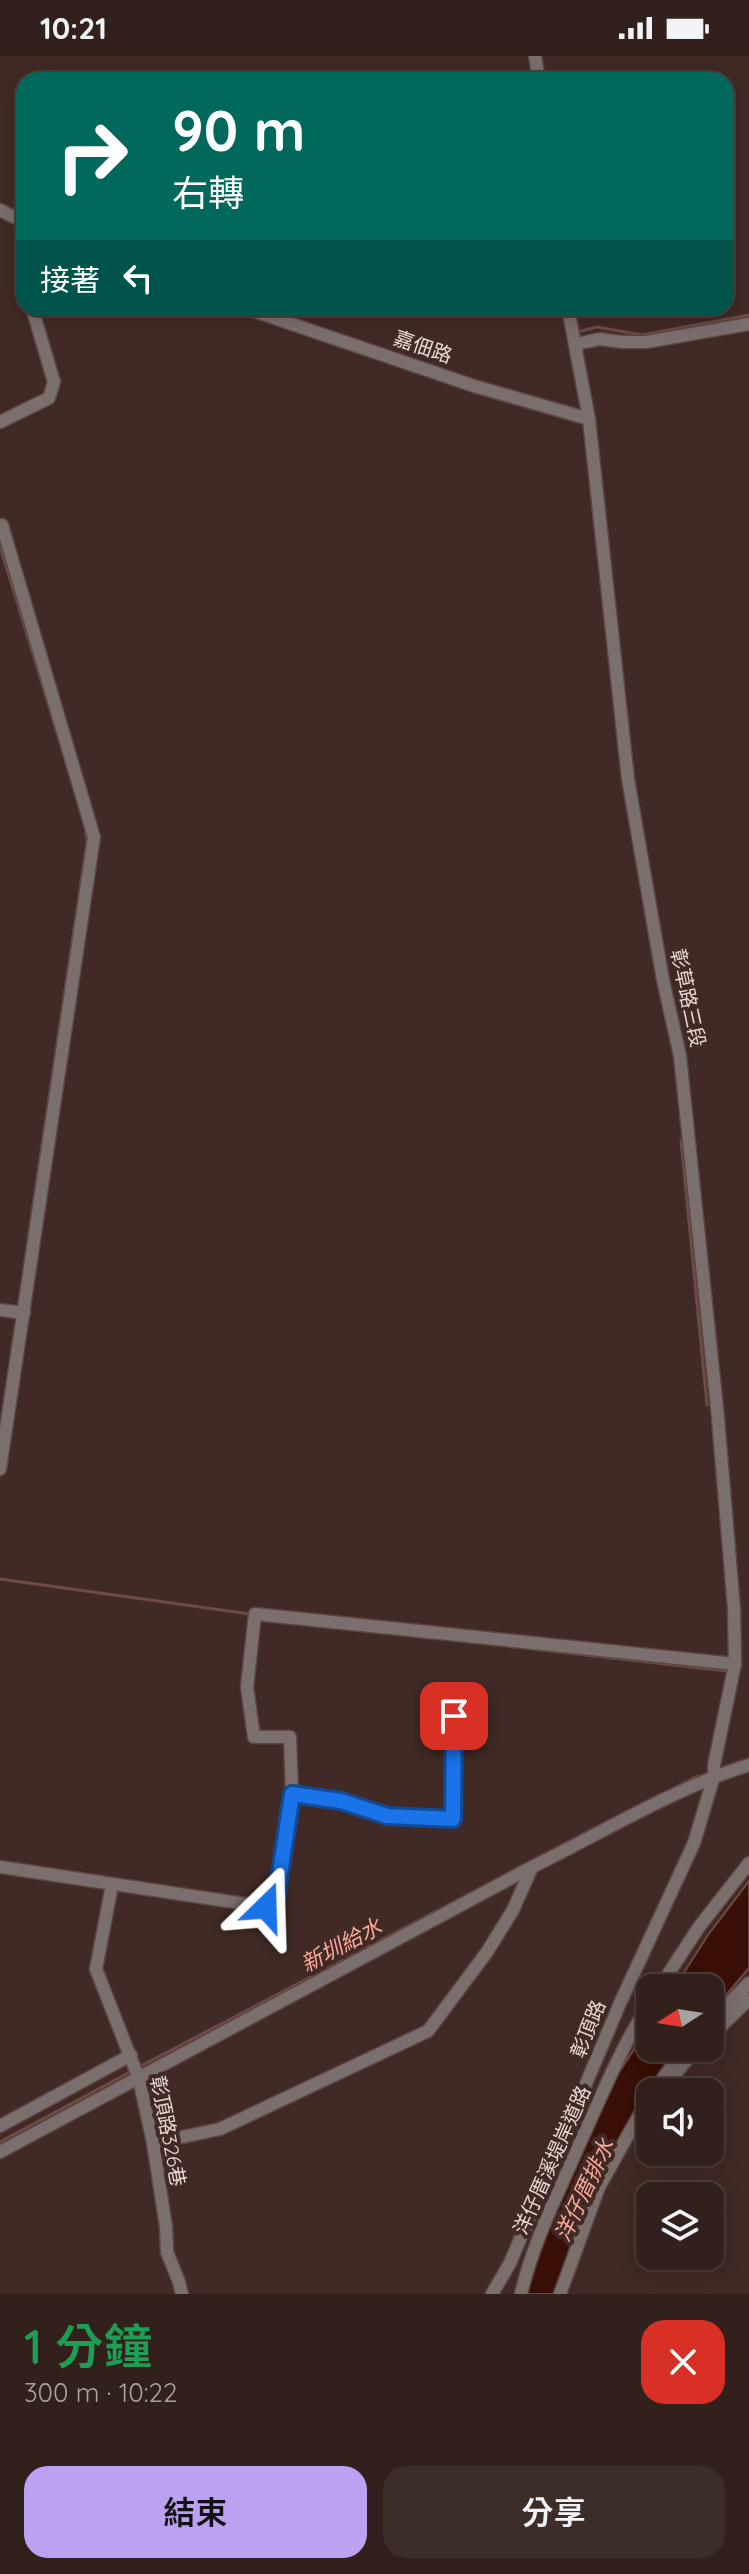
<!DOCTYPE html>
<html lang="zh-TW">
<head>
<meta charset="utf-8">
<style>
	body { margin:0; font-family:Quicksand,"Noto Sans TC",sans-serif; background:#3d2d29; color:#f1f3f6; height:100vh; display:flex; flex-direction:column; font-size:30px; white-space:nowrap }
	* { box-sizing:border-box; margin:0 }
	p { font-size:26px; color:#a8a3a3 }
	.icon { flex:none; width:44px; height:44px; fill:none; stroke:currentColor; stroke-width:2; stroke-linecap:round; stroke-linejoin:round }
	.map { position:relative; height:2238px; overflow:hidden }
	.details { display:flex; flex-direction:column; background:#31201c; flex:1 }
	.details>* { flex:none }
	.hud { position:absolute; left:16px; top:16px; width:718px; height:244px; border-radius:24px; box-shadow:0 4px 20px #0003,0 0 0 2px #4c3e3b; background:#00695c; color:#fff; overflow:hidden }
	.needle { width:52px; rotate:258deg }
	.buttons { position:absolute; left:636px; top:1918px; display:grid; gap:16px }
	.buttons a { display:grid; place-items:center; width:88px; height:88px; border-radius:16px; background:#31201c; box-shadow:0 4px 20px #0003,0 0 0 2px #4c3e3b; font-size:40px }
	.pin { position:absolute; display:grid; place-items:center; width:68px; height:68px; color:#fff; margin:-34px; border-radius:16px; box-shadow:0 4px 12px #0006 }
	.me { position:absolute; width:88px; margin:-44px; rotate:22deg; stroke-linejoin:round; filter:drop-shadow(0 0 6px #0008) }
	.turn { display:flex; align-items:center; gap:28px; height:168px; padding:0 24px; font-size:36px }
	.turn .icon { width:104px; height:104px; stroke-width:2.5 }
	.turn b { display:block; font-size:56px; line-height:68px }
	.then { display:flex; align-items:center; height:76px; padding:0 24px; background:#0003; gap:16px; font-size:30px }
	.round { display:grid; place-items:center; flex:none; width:84px; height:84px; border-radius:24px; background:#3d2d29 }
	.summary { display:flex; align-items:center; justify-content:space-between; height:136px; padding:0 24px }
	h1 { font-size:48px; font-weight:600; line-height:60px; color:#1e9e55 }
	.cta { display:flex; gap:16px; margin-top:auto; padding:16px 24px }
	.cta a { flex:1; height:92px; border-radius:24px; background:#bca0f2; color:#111; font-size:32px; font-weight:600; line-height:92px; text-align:center }
	.cta a+a { background:#3d2d29; color:#f1f3f6 }
	.status { display:flex; justify-content:space-between; align-items:center; height:56px; padding:0 40px; background:#31201c; direction:ltr }
	.status svg { height:22px; fill:currentColor }
	.map>svg:first-child { display:block }
</style>
</head>
<body>
<div class="status"><b>10:21</b><svg viewBox="0 0 49 12"><path d="M0 12V9h3v3zM5 12V6h3v6zM10 12V3h3v9zM15 12V0h3v12zM26 1h20v11H26zM47 4h2v5h-2z"/></svg></div>
<div class="map">
<svg width="749" height="2238" viewBox="0 0 749 2238">
	<rect width="100%" height="100%" fill="#412a26"/>
	<!-- water -->
	<g fill="#3a0f07" stroke="#6e4b45" stroke-width="2">
		<polygon points="749,1825 749,1912 710,1958 710,1932 674,1932 708,1879"/>
		<polygon points="650,1969 650,1992 682,1992 597,2130 566,2238 523,2238 530,2210 612,2027"/>
	</g>
	<g fill="none" stroke-linecap="round" stroke-linejoin="round">
		<!-- stream -->
		<g stroke="#6e4b45" stroke-width="3">
			<polyline points="578,276 597,271 642,279 749,259"/>
			<polyline points="0,490 57,677"/>
			<polyline points="681,1084 707,1349"/>
			<polyline points="29,1177 87,786 85,769"/>
			<polyline points="0,1523 250,1558"/>
			<polyline points="532,1593 727,1615"/>
			<polyline points="676,1731 698,1720"/>
			<polyline points="137,2012 612,1763"/>
			<polyline points="0,2086 130,2016"/>
		</g>
		<!-- minor casing -->
		<g stroke="#5c4642" stroke-width="15">
			<g id="minor">
				<polyline points="535,0 539,24"/>
				<polyline points="0,154 24,166"/>
				<polyline points="245,252 474,330 589,363"/>
				<polyline points="576,288 600,283 622,286 646,286 749,268"/>
				<polyline points="0,366 49,342 54,326 32,252"/>
				<polyline points="0,1254 24,1257"/>
				<polyline points="0,1413 94,781 2,469"/>
				<polyline points="292,1738 341,1745 387,1760 453,1763 454,1634"/>
				<polyline points="0,1811 266,1851 276,1844 292,1738 290,1681 254,1681 247,1631 255,1558 735,1608"/>
				<polyline points="112,1829 96,1913 139,2023 153,2087 166,2171 167,2196 179,2226 182,2238"/>
				<polyline points="659,1932 699,1871 749,1807"/>
				<polyline points="710,1966 749,1927"/>
				<polyline points="710,1981 749,1943"/>
				<polyline points="653,2036 685,1992"/>
				<polyline points="664,2036 677,2016 697,1992"/>
				<polyline points="0,2070 131,1999"/>
				<polyline points="153,2087 220,2073 428,1975 487,1896 513,1854 532,1811"/>
				<path d="M 0,2096 L 532,1811 C 604,1776 672,1733 749,1709"/>
				<polyline points="492,2238 510,2207 621,1945 694,1787 714,1720 714,1709 735,1608 734,1553 718,1362 680,1000 663,924 628,723 589,363 568,252"/>
				<path d="M 521,2238 C 533,2186 558,2138 579,2089 C 601,2041 621,1991 650,1946"/>
				<polyline points="560,2238 599,2131 650,2040"/>
			</g>
		</g>
		<!-- minor -->
		<use href="#minor" stroke="#7b6f6d" stroke-width="12"/>
	</g>
	<g fill="none" stroke-linecap="round" stroke-linejoin="round">
		<!-- route casing -->
		<g stroke="#114b97" stroke-width="20">
			<polyline id="route" points="266,1851 276,1844 292,1738 341,1745 387,1760 453,1763 454,1660"/>
		</g>
		<!-- route -->
		<use href="#route" stroke="#1a73e8" stroke-width="14"/>
	</g>
	<g text-anchor="middle" stroke-width="8" stroke-linejoin="round" paint-order="stroke">
		<!-- street labels -->
		<g font-size="20" fill="#e7d8d5" stroke="#412a26">
			<text transform="translate(423 291) rotate(19)" y="7">嘉佃路</text>
			<text transform="translate(688 942) rotate(78)" y="7">彰草路三段</text>
			<text transform="translate(588 1973) rotate(-68)" y="7">彰頂路</text>
			<text transform="translate(168 2075) rotate(79)" y="7">彰頂路326巷</text>
			<text transform="translate(552 2104) rotate(-66)" y="7">洋仔厝溪堤岸道路</text>
		</g>
		<!-- water labels -->
		<g font-size="22" font-style="italic" fill="#faa897" stroke="#412a26">
			<text transform="translate(341 1889) rotate(-28)" y="8">新圳給水</text>
			<text transform="translate(584 2134) rotate(-65)" y="8">洋仔厝排水</text>
		</g>
	</g>
</svg>
<div class="buttons">
<a><svg class="needle" viewBox="-14 -14 28 28"><path d="M0-13l5 13h-10z" fill="#e53935"/><path d="M0 13l5-13h-10z" fill="#a8a3a3"/></svg></a>
<a><svg class="icon" aria-label="sound" viewBox="0 0 24 24"><path d="M4 9h4l5-4v14l-5-4H4zM17 9q2 3 0 6"/></svg></a>
<a><svg class="icon" aria-label="layers" viewBox="0 0 24 24"><path d="M12 4l9 5-9 5-9-5zM3 14l9 5 9-5"/></svg></a>
</div>
<div class="pin" style="left:454px;top:1660px;background:#d93025"><svg class="icon" aria-label="arrive" viewBox="0 0 24 24"><path d="M6 21V4h12l-3 4 3 4H6"/></svg></div>
<svg class="me" style="left:266px;top:1851px" viewBox="-20 -20 40 40"><path d="M0-17L14 15 0 8-14 15z" fill="#1a73e8" stroke="#fff" stroke-width="4"/></svg>
<div class="hud">
<div class="turn"><svg class="icon" aria-label="right" viewBox="0 0 24 24"><path d="M7 20v-9h11M14 6l5 5-5 5"/></svg><div><b>90 m</b>右轉</div></div>
<div class="then">接著<svg class="icon" aria-label="left" viewBox="0 0 24 24"><path d="M17 20v-9H6M10 6l-5 5 5 5"/></svg></div>
</div>
</div>
<section class="details">
<div class="summary"><div><h1>1 分鐘</h1><p>300 m · 10:22</p></div><a class="round" style="background:#d93025;color:#fff"><svg class="icon" aria-label="close" viewBox="0 0 24 24"><path d="M6 6l12 12M18 6L6 18"/></svg></a></div>
<div class="cta"><a>結束</a><a>分享</a></div>
</section>
</body>
</html>
